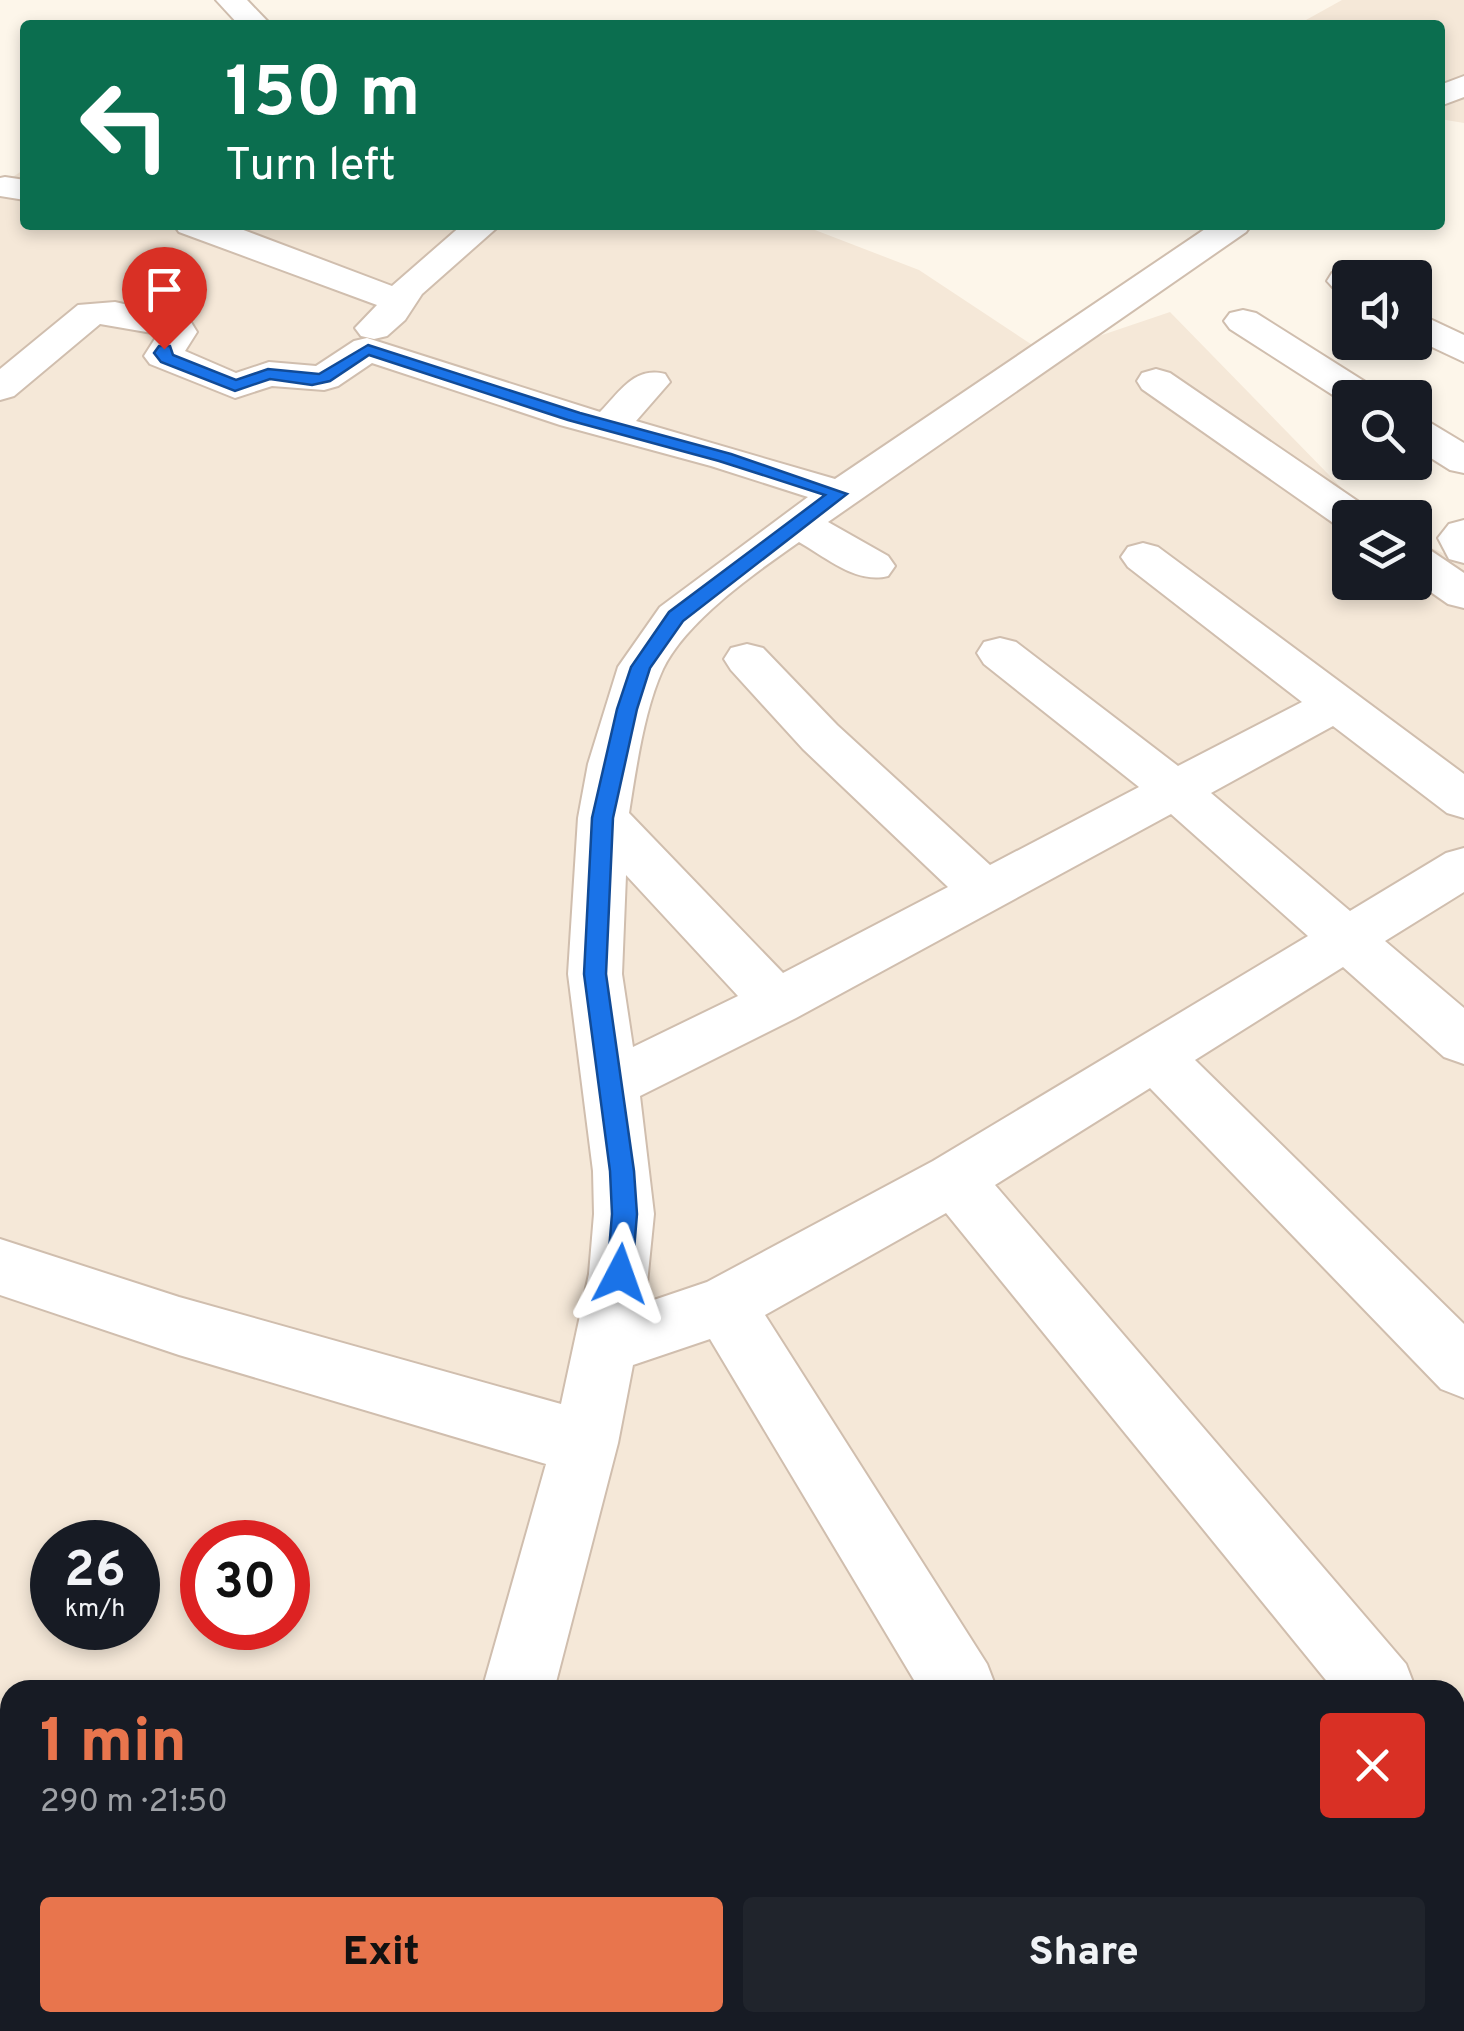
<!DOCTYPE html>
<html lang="en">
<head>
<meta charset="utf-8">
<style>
	body { margin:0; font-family:Overpass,sans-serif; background:#20242c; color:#f1f3f6; height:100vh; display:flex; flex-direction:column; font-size:38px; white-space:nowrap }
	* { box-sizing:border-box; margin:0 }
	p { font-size:32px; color:#9ea1a6 }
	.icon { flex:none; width:55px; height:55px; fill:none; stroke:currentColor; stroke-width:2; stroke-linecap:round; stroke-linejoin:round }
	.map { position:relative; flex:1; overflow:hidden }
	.sheet { position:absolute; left:0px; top:1680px; width:1465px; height:352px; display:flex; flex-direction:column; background:#171b24; border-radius:30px 30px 0 0; box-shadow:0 5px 15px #0003 }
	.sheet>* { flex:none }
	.banner { position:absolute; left:20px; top:20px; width:1425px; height:210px; border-radius:10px; box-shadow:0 5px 15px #0003; background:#0b6e4f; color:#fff; overflow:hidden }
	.tools { position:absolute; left:1332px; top:260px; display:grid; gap:20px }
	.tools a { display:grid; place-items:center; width:100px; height:100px; border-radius:10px; background:#171b24; box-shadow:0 5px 15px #0003; font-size:50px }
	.speed { position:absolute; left:30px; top:1520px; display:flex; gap:20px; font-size:50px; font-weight:700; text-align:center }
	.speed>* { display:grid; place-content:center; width:130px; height:130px; border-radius:50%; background:#171b24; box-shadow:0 5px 15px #0003; line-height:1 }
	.speed small { font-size:25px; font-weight:400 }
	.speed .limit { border:15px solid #d22; background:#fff; color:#111 }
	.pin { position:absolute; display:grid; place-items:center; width:85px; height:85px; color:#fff; margin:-102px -42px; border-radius:50% 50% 50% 0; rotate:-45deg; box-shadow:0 0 10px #0007 }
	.pin .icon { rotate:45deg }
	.me { position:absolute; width:110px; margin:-55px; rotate:4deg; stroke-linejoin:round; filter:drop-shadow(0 0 8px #0008) }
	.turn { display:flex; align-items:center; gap:35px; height:210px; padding:0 40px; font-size:45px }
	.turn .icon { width:130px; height:130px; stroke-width:2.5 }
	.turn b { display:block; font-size:70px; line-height:85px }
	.round { display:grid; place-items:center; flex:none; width:105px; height:105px; border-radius:10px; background:#20242c }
	.summary { display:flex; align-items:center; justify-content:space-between; height:170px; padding:0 40px }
	h1 { font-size:60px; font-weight:800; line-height:75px; color:#e8754d }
	.cta { display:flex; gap:20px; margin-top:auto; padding:20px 40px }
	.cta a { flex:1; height:115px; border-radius:10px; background:#e8754d; color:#111; font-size:40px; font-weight:800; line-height:115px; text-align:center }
	.cta a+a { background:#20242c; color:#f1f3f6 }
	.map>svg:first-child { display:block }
</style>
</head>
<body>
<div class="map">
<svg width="1464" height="2031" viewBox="0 0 1464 2031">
	<rect width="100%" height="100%" fill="#fdf6ea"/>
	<!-- residential -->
	<g fill="#f5e8d8" fill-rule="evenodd">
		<polygon points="1342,0 1464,0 1464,123 1440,119 1440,25 1297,25"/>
		<path d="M 25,169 L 25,225 L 802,225 L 919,270 L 1046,354 L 1170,312 L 1370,517 L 1350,518 L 1350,582 L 1415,582 L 1415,541 L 1464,562 L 1464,2031 L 0,2031 L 0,185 ZM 52,1542 L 138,1542 L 138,1628 L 52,1628 ZM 202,1542 L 288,1542 L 288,1628 L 202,1628 ZM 10,1690 L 1455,1690 L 1455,2022 L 10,2022 Z"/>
	</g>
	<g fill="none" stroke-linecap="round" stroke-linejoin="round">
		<!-- minor casing -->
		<g stroke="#d0beae" stroke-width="4">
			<g id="minor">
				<polygon points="216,0 247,0 271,25 239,25"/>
				<polygon points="1464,76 1464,97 1440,106 1440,85"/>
				<polygon points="5,177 25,180 25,200 0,196 0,178"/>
				<polygon points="174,225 233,226 392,286 462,225 500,225 422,294 405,320 387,336 374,339 361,336 355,328 377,305 179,232"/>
				<path d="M 1211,225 L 1251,225 L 1246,232 L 828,522 L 888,556 L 895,566 L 888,576 C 856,584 827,558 799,542 C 756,572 686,621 663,669 C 644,710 636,769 629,813 L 783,973 L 948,887 L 803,749 L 731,670 L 724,659 L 731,648 L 747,644 L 763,648 L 837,725 L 990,865 L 1139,787 L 984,664 L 977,653 L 984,642 L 1000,638 L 1016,642 L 1178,766 L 1302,702 L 1128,567 L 1121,557 L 1128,547 L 1143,543 L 1158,547 L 1464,774 L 1464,818 L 1447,813 L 1333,726 L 1211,793 L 1350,911 L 1446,853 L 1464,848 L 1464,892 L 1385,941 L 1464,1008 L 1464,1064 L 1444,1057 L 1343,967 L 1195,1060 L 1464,1324 L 1464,1398 L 1441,1389 L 1150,1088 L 995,1185 L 1406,1664 L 1416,1690 L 1334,1690 L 946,1213 L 765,1315 L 987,1664 L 997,1690 L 920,1690 L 710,1339 L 633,1365 L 618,1443 L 554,1690 L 482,1690 L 546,1464 L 179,1355 L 0,1295 L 0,1239 L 179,1297 L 561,1404 L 589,1274 L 594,1214 L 593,1171 L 568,974 L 578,818 L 588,764 L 618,667 L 660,607 L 808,497 L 711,466 L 560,425 L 372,363 L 338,386 L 324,390 L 272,386 L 235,398 L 150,364 L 144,356 L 158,334 L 100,324 L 14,396 L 0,400 L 0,369 L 78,305 L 115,302 L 189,319 L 197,332 L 185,351 L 236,373 L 269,362 L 316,366 L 354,341 L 367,338 L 600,412 C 620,392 634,366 665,374 L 670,382 L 636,421 L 835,479 ZM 1171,814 L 1308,936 L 933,1161 L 707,1282 L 645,1303 L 654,1214 L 640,1096 L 796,1018 ZM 626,875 L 738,996 L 633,1047 L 622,974 Z"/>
				<polygon points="1345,270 1364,278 1350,278 1350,295 1337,292 1327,281 1332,273"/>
				<polygon points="1243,310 1256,313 1378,390 1383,398 1350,398 1350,406 1230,329 1224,321 1230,313"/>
				<polygon points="1415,312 1464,335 1464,362 1415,339"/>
				<polygon points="1156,369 1170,373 1369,509 1375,518 1350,518 1350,530 1339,527 1142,389 1137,381 1142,373"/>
				<polygon points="1415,418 1429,422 1464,443 1464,473 1450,470 1415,448"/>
				<polygon points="1464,520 1464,563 1449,559 1438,538 1449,524"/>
				<polygon points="1415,546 1430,550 1464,573 1464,608 1448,604 1415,581"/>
				<polygon points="1455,1743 1464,1746 1464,1828 1455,1825"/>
				<polygon points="387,2022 468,2022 467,2031 385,2031"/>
				<polygon points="1155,2022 1238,2022 1242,2031 1158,2031"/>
			</g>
		</g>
		<!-- minor -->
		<use href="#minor" fill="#fff" fill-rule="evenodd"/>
	</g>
	<!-- route -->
	<polygon fill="#1a73e8" stroke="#114b97" stroke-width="2.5" points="368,345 580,413 731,454 847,494 683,621 650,668 637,709 613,818 606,974 634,1171 637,1214 632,1274 629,1282 620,1286 611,1282 607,1274 612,1214 610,1171 584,974 592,818 617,709 631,667 669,612 825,495 719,461 568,420 369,355 330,381 312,385 270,379 235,391 161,362 154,353 159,346 170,346 173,355 236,380 268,369 319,374"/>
</svg>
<div class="tools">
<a><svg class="icon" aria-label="sound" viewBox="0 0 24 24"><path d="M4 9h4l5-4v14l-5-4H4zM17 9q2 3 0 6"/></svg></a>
<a><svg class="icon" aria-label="search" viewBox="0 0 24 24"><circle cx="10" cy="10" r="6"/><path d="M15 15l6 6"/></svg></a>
<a><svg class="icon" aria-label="layers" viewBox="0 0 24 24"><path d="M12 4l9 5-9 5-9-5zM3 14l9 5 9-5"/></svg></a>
</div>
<div class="speed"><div>26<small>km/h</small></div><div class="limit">30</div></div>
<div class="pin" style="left:164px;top:349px;background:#d93025"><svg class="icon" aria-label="arrive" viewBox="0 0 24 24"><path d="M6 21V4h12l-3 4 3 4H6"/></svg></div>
<svg class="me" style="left:620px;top:1274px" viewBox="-20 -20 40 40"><path d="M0-17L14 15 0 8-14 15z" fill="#1a73e8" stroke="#fff" stroke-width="4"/></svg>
<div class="banner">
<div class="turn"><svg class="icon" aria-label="left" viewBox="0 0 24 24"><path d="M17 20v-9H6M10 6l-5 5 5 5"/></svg><div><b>150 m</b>Turn left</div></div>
</div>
<section class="sheet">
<div class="summary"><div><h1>1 min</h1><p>290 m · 21:50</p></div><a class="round" style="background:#d93025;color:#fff"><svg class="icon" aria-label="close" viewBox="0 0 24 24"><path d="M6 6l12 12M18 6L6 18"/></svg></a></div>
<div class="cta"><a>Exit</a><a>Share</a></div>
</section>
</div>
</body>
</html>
